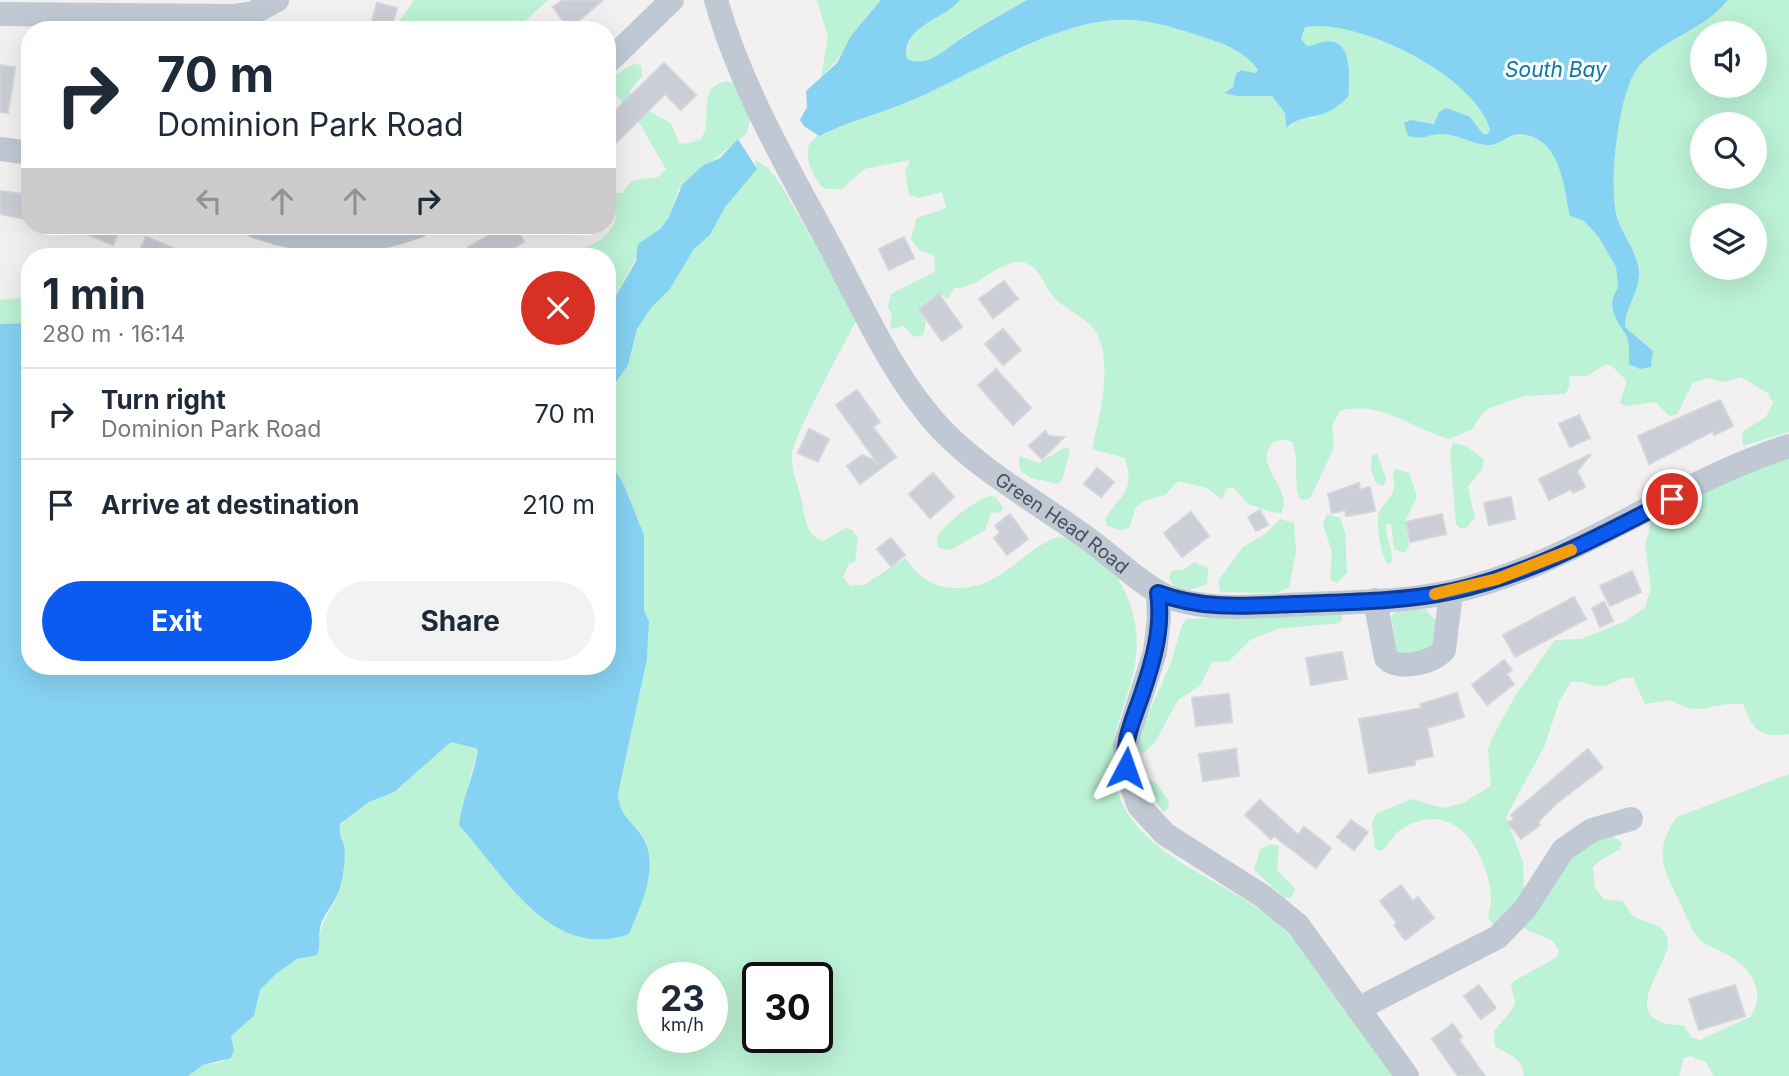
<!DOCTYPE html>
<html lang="en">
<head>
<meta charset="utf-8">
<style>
	body { margin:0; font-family:Inter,sans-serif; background:#f2f2f3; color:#1f2937; height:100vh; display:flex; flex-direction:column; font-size:26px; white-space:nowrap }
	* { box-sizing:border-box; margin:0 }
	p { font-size:23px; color:#747a83 }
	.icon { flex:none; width:38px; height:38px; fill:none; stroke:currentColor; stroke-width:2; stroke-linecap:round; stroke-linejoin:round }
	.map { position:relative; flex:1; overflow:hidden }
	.panel { position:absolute; left:21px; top:248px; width:595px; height:427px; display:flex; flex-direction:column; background:#fff; border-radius:28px; box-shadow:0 7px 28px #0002 }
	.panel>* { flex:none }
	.top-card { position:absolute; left:21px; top:21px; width:595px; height:214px; border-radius:28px; box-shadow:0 7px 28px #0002; background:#fff; color:#1f2937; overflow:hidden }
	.buttons { position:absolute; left:1690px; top:21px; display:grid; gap:14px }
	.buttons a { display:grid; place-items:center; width:77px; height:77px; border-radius:50%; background:#fff; box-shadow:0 7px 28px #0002; font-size:35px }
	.speed { position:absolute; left:637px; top:962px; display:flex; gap:14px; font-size:35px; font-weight:700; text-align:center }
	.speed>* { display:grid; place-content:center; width:91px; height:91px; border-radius:50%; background:#fff; box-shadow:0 7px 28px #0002; line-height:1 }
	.speed small { font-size:18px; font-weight:400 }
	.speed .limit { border:4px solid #111; border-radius:10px; background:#fff; color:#111 }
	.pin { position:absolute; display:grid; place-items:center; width:60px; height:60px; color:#fff; margin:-30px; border:4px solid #fff; border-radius:50%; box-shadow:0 2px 7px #0007 }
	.me { position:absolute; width:77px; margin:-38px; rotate:4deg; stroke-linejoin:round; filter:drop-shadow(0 0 5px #0008) }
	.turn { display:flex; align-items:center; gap:24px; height:147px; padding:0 21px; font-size:32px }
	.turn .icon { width:91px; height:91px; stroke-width:2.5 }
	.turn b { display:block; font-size:49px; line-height:60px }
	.lanes { display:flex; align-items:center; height:66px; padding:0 21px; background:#0003; justify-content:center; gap:35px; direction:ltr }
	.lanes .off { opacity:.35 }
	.round { display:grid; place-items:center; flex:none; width:74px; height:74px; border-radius:37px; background:#f2f2f3 }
	.headline { display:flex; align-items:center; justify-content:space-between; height:119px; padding:0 21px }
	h1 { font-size:42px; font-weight:700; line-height:52px }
	.primary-button { display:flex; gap:14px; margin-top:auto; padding:14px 21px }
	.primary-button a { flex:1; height:80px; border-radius:42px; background:#0c5bf0; color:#fff; font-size:28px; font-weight:700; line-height:80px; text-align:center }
	.primary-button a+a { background:#f2f2f3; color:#1f2937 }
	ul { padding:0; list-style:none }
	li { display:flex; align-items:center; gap:21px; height:91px; padding:0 21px; border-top:2px solid #e0e1e3 }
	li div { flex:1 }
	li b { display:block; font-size:26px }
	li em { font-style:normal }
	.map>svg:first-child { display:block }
</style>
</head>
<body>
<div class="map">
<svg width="1789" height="1076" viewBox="0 0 1789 1076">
	<rect width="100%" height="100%" fill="#f2f0f0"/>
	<!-- green -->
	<g fill="#bcf2d6" fill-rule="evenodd">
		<polygon points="414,0 548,0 515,30 393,30"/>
		<path d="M 817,0 L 881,0 C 859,24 845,55 821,77 L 828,37 Z"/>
		<path d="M 960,0 L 1027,0 C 1007,12 985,23 965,35 C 948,46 930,69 908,60 C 900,27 945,18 960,0 Z"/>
		<path d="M 1728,0 L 1789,0 L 1789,432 L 1743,446 L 1742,432 L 1766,417 L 1773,403 L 1768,393 L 1741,377 L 1724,382 L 1707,378 L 1693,383 L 1677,414 L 1670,416 L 1655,402 L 1626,406 L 1620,403 L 1627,381 L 1612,366 L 1606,364 L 1587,376 L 1569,376 L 1570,386 L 1565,394 L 1524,396 L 1490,408 L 1483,413 L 1472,429 L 1450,439 C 1415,431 1380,399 1340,411 L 1332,425 L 1334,448 L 1310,498 L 1304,500 L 1299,498 C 1293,479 1300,460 1292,442 C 1277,436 1265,444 1267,460 C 1269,477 1292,496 1281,513 C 1269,513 1261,507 1249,505 L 1233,487 L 1226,489 L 1222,499 L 1207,488 L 1178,481 L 1165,495 L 1144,501 L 1136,507 L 1129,528 L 1121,530 L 1107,526 L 1105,520 C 1119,494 1136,494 1125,458 L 1092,449 C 1100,416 1115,356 1093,328 C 1081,314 1062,308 1051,294 C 1043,282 1037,261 1018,262 C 993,264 979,289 954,288 L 948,299 L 938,293 L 918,308 L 926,322 L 923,335 L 914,337 L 904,326 L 890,329 L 892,315 L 888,307 L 891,294 L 935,272 L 934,255 L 919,250 L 911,239 L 917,218 L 946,208 L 942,192 L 919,198 L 909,195 L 905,172 L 910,160 L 864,169 L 842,189 L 825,189 C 815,182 801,153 811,142 C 833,119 876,116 904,104 C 968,77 1061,16 1132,20 C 1154,21 1174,28 1195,34 C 1219,42 1242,48 1258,70 L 1255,73 L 1241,70 L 1235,79 L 1236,83 L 1225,92 L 1237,96 L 1272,96 L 1285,113 L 1285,124 L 1289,127 L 1301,118 L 1313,118 L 1350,82 L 1348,63 L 1316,46 L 1307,46 L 1301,39 L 1305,26 C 1360,19 1474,73 1490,129 L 1488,134 L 1483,134 L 1476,126 L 1439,112 L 1434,124 L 1422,122 L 1408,136 C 1423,141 1431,133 1445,134 C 1460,135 1476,146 1491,145 C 1502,144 1510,133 1521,134 C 1560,138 1566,186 1570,216 L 1584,221 L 1598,236 L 1616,267 L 1618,288 C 1606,307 1616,318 1626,335 C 1630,343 1629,355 1630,364 L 1642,341 L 1625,327 C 1625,307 1640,292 1639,271 C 1638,254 1622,234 1617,217 C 1608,186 1618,91 1639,66 C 1664,38 1703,31 1728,0 ZM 1703,33 L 1755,33 L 1755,86 L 1703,86 ZM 1703,124 L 1755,124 L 1755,177 L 1703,177 ZM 1703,215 L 1755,215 L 1755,268 L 1703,268 Z"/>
		<path d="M 635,63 L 641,66 L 642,76 L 629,92 L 645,109 L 671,123 L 679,143 L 686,144 L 701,139 C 715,120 694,89 726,81 L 739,86 L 751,117 L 747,133 L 679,188 L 669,217 L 637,256 L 607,311 L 607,257 L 548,257 C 570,254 612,245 616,216 L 607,202 L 607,185 L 613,193 L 622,193 L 633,180 L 658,177 L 666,169 L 641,126 L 612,89 L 613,76 Z"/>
		<path d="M 755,160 L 768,168 L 780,183 L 857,319 C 846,341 792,438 792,455 C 791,474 800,488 803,507 C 805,521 808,536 823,541 L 846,528 L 852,530 L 858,538 L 855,562 L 849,564 L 843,577 L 850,586 L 864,585 L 905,558 C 921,578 932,589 959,588 C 1005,586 1019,552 1057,537 C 1074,538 1085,549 1099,558 C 1114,569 1122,584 1129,601 C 1156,675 1103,715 1114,778 C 1126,847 1205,872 1256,907 C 1274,919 1289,934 1304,949 L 1395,1076 L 188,1076 L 203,1065 L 222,1062 L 234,1050 L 231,1036 L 254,1016 L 260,990 L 277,973 L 290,963 L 319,951 C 316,920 335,912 341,884 C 344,872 346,857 344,845 C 342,837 339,834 340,825 L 369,802 L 394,792 L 451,742 L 478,749 L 469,782 L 484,853 L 506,881 L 650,860 L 643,838 L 619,810 L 618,794 L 647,659 L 649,621 L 644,611 L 644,535 L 623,483 L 607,457 L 607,395 L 628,365 L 637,329 L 651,308 L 670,289 L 694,249 L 710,235 L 725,207 L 756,169 ZM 653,978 L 712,978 L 712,1038 L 653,1038 ZM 758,978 L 817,978 L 817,1038 L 758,1038 Z"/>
		<polygon points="18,298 30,300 30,323 0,324 0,300"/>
		<polygon points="1453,443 1466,446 1484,459 1482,469 1468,487 1475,518 1466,528 1460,528 1456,524 1450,452"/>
		<polygon points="1066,447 1070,450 1062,480 1058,484 1031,478 1020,470 1019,456 1038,463"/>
		<polygon points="1377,453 1386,479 1383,486 1376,483 1371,470 1372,455"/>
		<path d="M 1789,456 L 1789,734 C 1759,738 1754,731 1743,704 C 1710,701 1701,719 1671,700 L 1645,704 L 1633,678 C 1619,676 1613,686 1600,686 C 1590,686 1582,680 1571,682 L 1559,702 L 1545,745 L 1506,817 L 1523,862 L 1524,894 L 1495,928 L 1488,918 C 1489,911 1492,903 1491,897 C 1487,852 1456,797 1403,828 C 1394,833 1390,844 1381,851 L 1375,849 L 1372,823 L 1376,814 L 1411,799 L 1443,808 L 1463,803 L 1491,786 L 1488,749 L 1491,740 L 1515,696 L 1555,640 L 1581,639 L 1624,622 L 1645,608 L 1651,587 L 1645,546 L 1651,522 L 1709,490 Z"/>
		<path d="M 1395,469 L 1409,473 L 1417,496 L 1405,522 L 1409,546 L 1405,553 L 1394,549 L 1391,524 L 1386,525 C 1385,538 1395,552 1391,563 L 1388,564 C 1382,560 1375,521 1379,512 C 1383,504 1391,499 1394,489 C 1396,481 1390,476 1395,469 Z"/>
		<path d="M 990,496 L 995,497 L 1003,507 L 1001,512 L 991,513 L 985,530 L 951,550 L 938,548 L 937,536 C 950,521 970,503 990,496 Z"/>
		<polygon points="1327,514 1340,518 1345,532 1347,573 1337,583 1330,580 1332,553 1323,523"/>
		<polygon points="1280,519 1294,523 1296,552 1289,588 1275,593 1220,592 1218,581 1243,547 1265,534"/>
		<polygon points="1194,562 1208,568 1207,584 1190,590 1174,586 1169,578 1172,571 1185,569"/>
		<polygon points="1425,609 1436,621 1437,646 1408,655 1397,652 1391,616 1400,610"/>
		<polygon points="1342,614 1342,620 1339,623 1277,629 1250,640 1229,661 1212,662 1200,686 1178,700 1154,744 1143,753 1137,751 1138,737 1171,663 1182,625 1186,619"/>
		<path d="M 1789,774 L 1789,1076 L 1714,1076 L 1706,1062 L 1691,1056 L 1684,1058 L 1679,1076 L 1524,1076 C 1522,1056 1509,1056 1495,1046 L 1494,1031 L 1513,1009 L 1515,1002 L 1511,985 L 1514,981 L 1557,957 L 1559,951 L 1553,941 L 1527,930 L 1522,926 L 1576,847 L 1613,836 L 1622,843 L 1620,849 L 1599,861 L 1593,867 L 1595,888 L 1604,899 L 1622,901 C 1627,906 1630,914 1635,917 C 1646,923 1662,924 1667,936 C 1676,960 1621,1008 1663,1023 C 1669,1025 1678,1024 1684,1026 L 1692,1038 L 1700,1040 L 1750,1017 C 1768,990 1750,966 1724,953 C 1716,948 1707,947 1700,940 C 1692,931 1687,917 1682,907 C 1665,871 1651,853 1677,817 Z"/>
		<polygon points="1148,778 1157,784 1169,801 1168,808 1163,812 1141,780"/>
		<polygon points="1270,844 1279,846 1277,870 1295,889 1292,897 1285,898 1254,870 1260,850"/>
	</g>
	<!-- water -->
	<g fill="#86d2f2">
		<path d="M 881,0 L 960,0 C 945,19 900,27 907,59 C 930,69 948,46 965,36 C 985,23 1007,12 1027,0 L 1728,0 C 1703,31 1664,38 1639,66 C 1618,91 1608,186 1617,217 C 1622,234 1638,254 1639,271 C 1640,292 1625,307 1625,327 L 1653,351 L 1651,367 L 1640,369 L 1629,364 C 1629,355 1630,343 1626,335 C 1616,319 1605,306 1618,288 L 1616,267 L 1598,236 L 1584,221 L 1570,216 C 1564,187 1561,138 1521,134 C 1510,133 1501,144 1491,145 C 1476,146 1460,135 1444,134 C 1430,133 1423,141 1408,136 L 1404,123 L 1410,120 L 1434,124 L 1439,112 L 1446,108 L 1470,117 L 1483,134 L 1488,134 L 1490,129 C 1474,75 1358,18 1305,27 L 1301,39 L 1307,46 C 1315,46 1317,43 1323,42 C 1353,35 1350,79 1348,97 C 1322,124 1307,110 1286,128 L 1285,113 L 1272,96 L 1237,96 L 1224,93 L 1233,87 L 1236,74 L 1241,70 L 1255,73 L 1258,70 C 1244,50 1222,43 1200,36 C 1178,29 1155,21 1132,20 C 1058,16 970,77 903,104 C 875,115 846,122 819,136 L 804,126 L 800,120 L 807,107 L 806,91 L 837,63 L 851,36 Z"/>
		<polygon points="738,139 757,169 725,207 710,235 694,249 670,289 651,308 637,329 628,365 607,395 607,311 636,261 638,244 660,229 669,217 682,185 702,166 720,158"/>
		<path d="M 30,323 L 30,667 L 607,667 L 607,457 L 623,483 L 644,535 L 644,611 L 649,621 L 647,659 L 618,794 C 619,813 627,817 638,831 C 663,861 642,902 629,934 C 551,962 504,875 459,825 C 462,799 474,776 478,749 L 451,742 L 394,792 L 369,802 L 340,824 C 339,834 341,837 344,845 C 346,857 344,872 341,884 C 337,903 323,913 320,928 C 318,937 321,947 317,955 L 297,959 L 277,973 L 260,990 L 254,1016 L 231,1036 L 234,1050 L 231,1058 L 203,1065 L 188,1076 L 0,1076 L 0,324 Z"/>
	</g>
	<!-- building -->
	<g fill="#cbced6" stroke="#d3d5dc" stroke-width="2">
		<polygon points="563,0 603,0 569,29 553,7"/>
		<polygon points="377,3 397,8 392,27 372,22"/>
		<polygon points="664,63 696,95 681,110 665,94 607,152 607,119"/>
		<polygon points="0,65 15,67 8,113 0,112"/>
		<polygon points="0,191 30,195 30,220 0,214"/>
		<polygon points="67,226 121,226 113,245"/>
		<polygon points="506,226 515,226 524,242 498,257 474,257 468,247"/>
		<polygon points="146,237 195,257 137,257"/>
		<polygon points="904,237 914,258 889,270 879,249"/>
		<polygon points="1004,281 1018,299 993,318 979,299"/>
		<polygon points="939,294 962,327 942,341 919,309"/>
		<polygon points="1003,329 1021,350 1003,365 985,344"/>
		<polygon points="996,369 1031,408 1013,425 978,385"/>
		<polygon points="857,390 880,422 873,427 896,457 860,484 847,466 862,455 877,462 836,405"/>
		<polygon points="1720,400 1733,426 1714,435 1713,431 1649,464 1638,436"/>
		<polygon points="1579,415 1590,438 1570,447 1559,424"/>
		<polygon points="809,429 829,439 818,462 798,453"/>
		<polygon points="1045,431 1049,436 1064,437 1042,459 1029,446"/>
		<polygon points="1591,454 1577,471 1585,487 1573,493 1571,489 1549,500 1539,479"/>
		<polygon points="1097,468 1114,482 1101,497 1084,484"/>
		<polygon points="933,473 954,497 930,518 909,494"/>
		<polygon points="1359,483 1360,490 1370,487 1375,511 1346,516 1345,510 1332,513 1328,494"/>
		<polygon points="1511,497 1515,519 1489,525 1484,503"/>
		<polygon points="1260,510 1268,525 1256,531 1248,517"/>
		<polygon points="1191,512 1209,536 1182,557 1164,533"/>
		<polygon points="1010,514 1028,539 1007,555 994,538 1000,533 995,526"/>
		<polygon points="1442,514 1446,534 1410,542 1406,522"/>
		<polygon points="891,538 905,555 891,566 877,549"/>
		<polygon points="1632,571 1641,592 1610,606 1600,586"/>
		<polygon points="1574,597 1586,619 1515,657 1503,635"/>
		<polygon points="1604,602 1613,621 1600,627 1592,608"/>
		<polygon points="1342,652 1347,679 1311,685 1306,658"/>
		<polygon points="1504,660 1512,670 1506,674 1514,684 1487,705 1472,685"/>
		<polygon points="1457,693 1464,717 1427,728 1433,756 1415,760 1415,765 1369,773 1359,719 1422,708 1420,704"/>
		<polygon points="1229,694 1232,722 1196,726 1192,698"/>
		<polygon points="1236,749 1239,776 1203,781 1199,754"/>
		<polygon points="1588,749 1603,768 1558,802 1538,822 1540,825 1521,839 1508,823 1514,819 1511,815"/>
		<polygon points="1260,800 1298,835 1304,827 1331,848 1316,868 1274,836 1271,839 1245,815"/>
		<polygon points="1351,820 1368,832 1354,850 1337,837"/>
		<polygon points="1401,885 1413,901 1418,897 1434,918 1405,940 1394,925 1397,923 1380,901"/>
		<polygon points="1479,985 1496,1008 1481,1019 1464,996"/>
		<polygon points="1735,985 1745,1016 1699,1030 1689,999"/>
		<polygon points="1453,1024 1462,1037 1459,1040 1485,1076 1458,1076 1432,1039"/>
	</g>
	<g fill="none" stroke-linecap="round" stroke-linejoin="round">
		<!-- minor -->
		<g stroke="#c0c9d3" stroke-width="24">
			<path id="s1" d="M 716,0 C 741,89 790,171 833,252 C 865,312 895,380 941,429 C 981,471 1037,502 1084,536 C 1108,552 1146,590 1171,598 C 1214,612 1261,606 1306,604 C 1355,602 1407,602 1455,591 C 1576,563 1672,483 1789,446"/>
			<polyline points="0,14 233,16 253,13 277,0"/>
			<polyline points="607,63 672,0"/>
			<polyline points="0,149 30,153"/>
			<path d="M 255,226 C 310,246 363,247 418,226"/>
			<polyline points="1158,594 1159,618 1155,652 1125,746 1127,773 1139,806 1165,834 1264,897 1298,925 1407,1076"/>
			<path d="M 1375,600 L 1386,658 C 1399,671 1433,663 1444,650 L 1451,592"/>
			<polyline points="1358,1009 1498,937 1525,909 1563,850 1592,830 1631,819"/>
		</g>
	</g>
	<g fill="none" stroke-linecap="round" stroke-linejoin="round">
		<!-- route casing -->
		<g stroke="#083b9c" stroke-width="18">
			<path id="route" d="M 1126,768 C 1122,742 1134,718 1142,694 C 1153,662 1163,628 1158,593 C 1202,610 1248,606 1294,604 C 1347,602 1402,602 1453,591 C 1531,574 1602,535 1672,499"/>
		</g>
		<!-- route -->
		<use href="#route" stroke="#0c5bf0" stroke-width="12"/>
		<!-- slow -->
		<polyline stroke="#f59e0b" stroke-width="12" points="1435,594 1497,579 1571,550"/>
	</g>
	<g text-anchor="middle" stroke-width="6" stroke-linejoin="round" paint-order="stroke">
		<!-- street labels -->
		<g font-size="19" fill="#46515f" stroke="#fff">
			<text dy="7" stroke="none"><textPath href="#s1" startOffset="640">Green Head Road</textPath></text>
		</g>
		<!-- water labels -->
		<g font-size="21" font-style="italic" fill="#037aae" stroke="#fff">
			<text x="1556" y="77">South Bay</text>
		</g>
	</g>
</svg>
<div class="buttons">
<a><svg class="icon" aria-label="sound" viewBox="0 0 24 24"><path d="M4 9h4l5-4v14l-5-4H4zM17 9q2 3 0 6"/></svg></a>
<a><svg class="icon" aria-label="search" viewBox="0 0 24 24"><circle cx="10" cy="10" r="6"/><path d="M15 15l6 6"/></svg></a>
<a><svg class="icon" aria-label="layers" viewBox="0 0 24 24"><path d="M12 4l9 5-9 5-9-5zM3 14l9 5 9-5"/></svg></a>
</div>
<div class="speed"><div>23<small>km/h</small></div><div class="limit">30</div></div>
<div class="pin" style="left:1672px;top:499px;background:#d93025"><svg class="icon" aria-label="arrive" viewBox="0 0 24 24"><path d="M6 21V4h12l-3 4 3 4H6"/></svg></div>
<svg class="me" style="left:1126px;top:768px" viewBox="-20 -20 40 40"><path d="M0-17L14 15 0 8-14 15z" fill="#0c5bf0" stroke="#fff" stroke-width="4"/></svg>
<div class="top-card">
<div class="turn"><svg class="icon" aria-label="right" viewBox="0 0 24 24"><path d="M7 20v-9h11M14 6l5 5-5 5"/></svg><div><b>70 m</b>Dominion Park Road</div></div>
<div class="lanes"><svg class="icon off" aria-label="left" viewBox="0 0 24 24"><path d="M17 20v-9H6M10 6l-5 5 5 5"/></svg><svg class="icon off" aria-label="ahead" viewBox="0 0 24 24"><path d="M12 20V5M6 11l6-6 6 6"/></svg><svg class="icon off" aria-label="ahead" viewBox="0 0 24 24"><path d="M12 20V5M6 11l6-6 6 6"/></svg><svg class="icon" aria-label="right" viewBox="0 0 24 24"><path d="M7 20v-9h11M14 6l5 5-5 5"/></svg></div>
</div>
<section class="panel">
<div class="headline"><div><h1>1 min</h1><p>280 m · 16:14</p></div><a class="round" style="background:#d93025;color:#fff"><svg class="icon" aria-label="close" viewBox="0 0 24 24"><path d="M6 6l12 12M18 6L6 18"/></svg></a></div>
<ul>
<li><svg class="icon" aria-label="right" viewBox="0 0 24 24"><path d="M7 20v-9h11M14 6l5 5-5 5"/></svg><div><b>Turn right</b><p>Dominion Park Road</p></div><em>70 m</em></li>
<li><svg class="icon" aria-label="arrive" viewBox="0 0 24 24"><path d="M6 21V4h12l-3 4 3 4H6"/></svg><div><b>Arrive at destination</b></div><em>210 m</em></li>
</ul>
<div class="primary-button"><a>Exit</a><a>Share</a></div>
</section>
</div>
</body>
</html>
